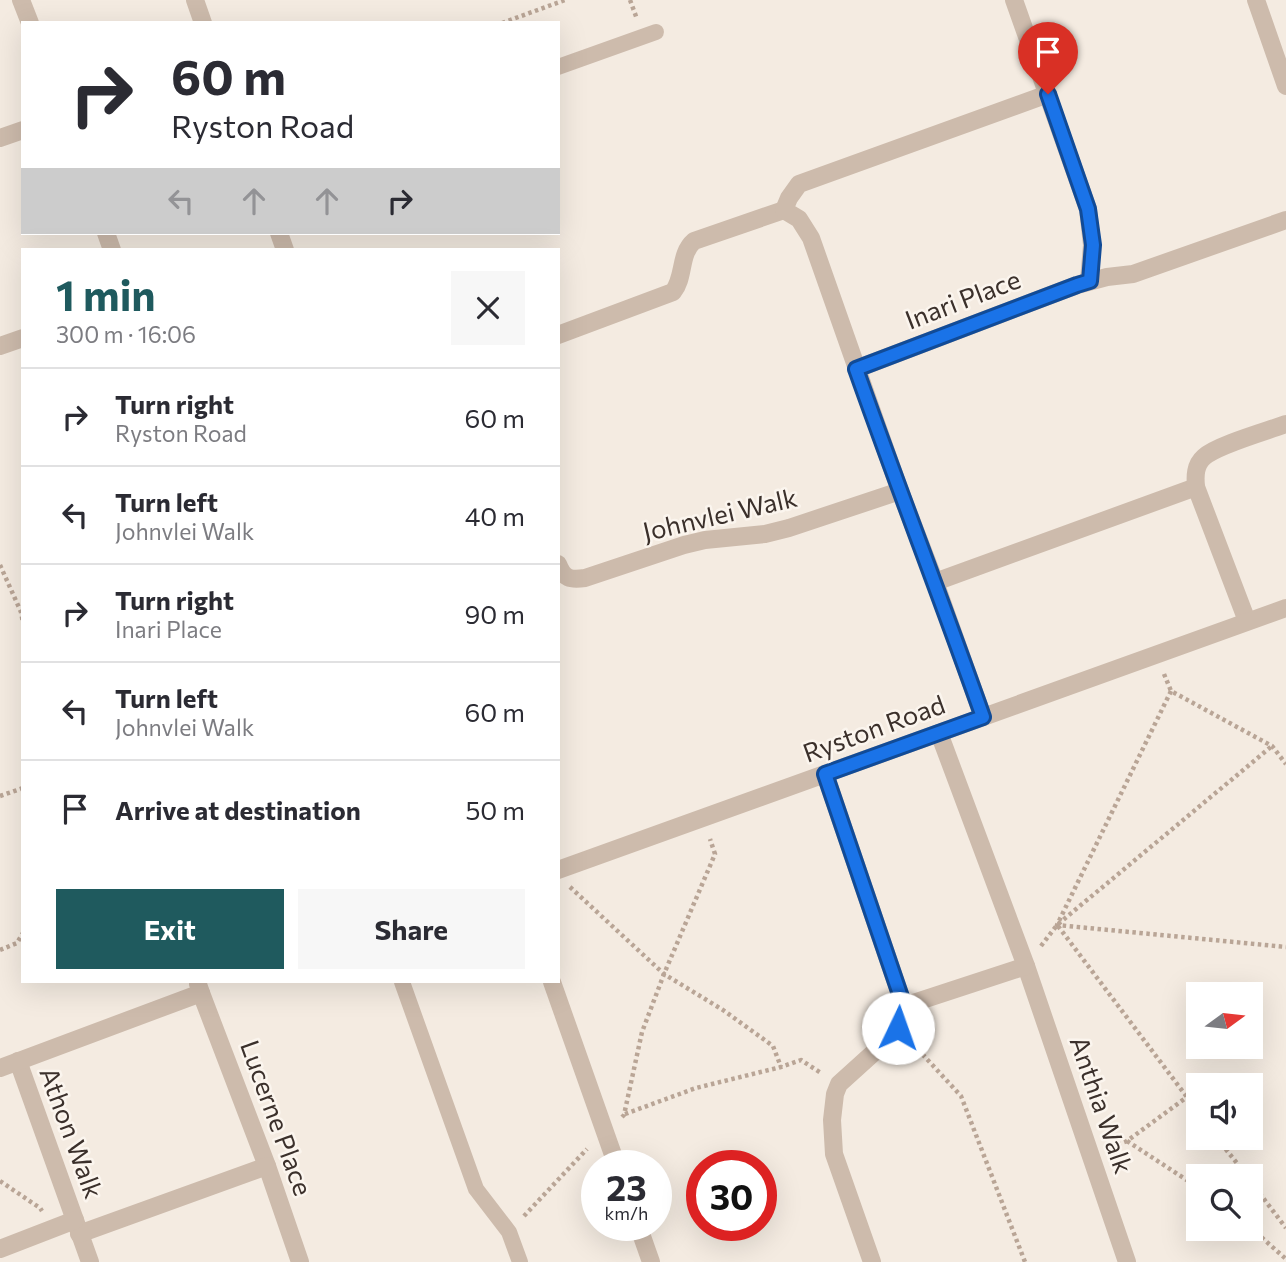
<!DOCTYPE html>
<html lang="en">
<head>
<meta charset="utf-8">
<style>
	body { margin:0; font-family:Commissioner,sans-serif; background:#f7f7f7; color:#2b2b33; height:100vh; display:flex; flex-direction:column; font-size:26px; white-space:nowrap }
	* { box-sizing:border-box; margin:0 }
	p { font-size:23px; color:#7c7c81 }
	.icon { flex:none; width:38px; height:38px; fill:none; stroke:currentColor; stroke-width:2; stroke-linecap:round; stroke-linejoin:round }
	.map { position:relative; flex:1; overflow:hidden }
	.sheet { position:absolute; left:21px; top:248px; width:539px; height:735px; display:flex; flex-direction:column; background:#fff; border-radius:0px; box-shadow:0 7px 28px #0002 }
	.sheet>* { flex:none }
	.top-card { position:absolute; left:21px; top:21px; width:539px; height:214px; border-radius:0px; box-shadow:0 7px 28px #0002; background:#fff; color:#2b2b33; overflow:hidden }
	.needle { width:46px; rotate:75deg }
	.buttons { position:absolute; left:1186px; top:982px; display:grid; gap:14px }
	.buttons a { display:grid; place-items:center; width:77px; height:77px; border-radius:0px; background:#fff; box-shadow:0 7px 28px #0002; font-size:35px }
	.speed { position:absolute; left:581px; top:1150px; display:flex; gap:14px; font-size:35px; font-weight:700; text-align:center }
	.speed>* { display:grid; place-content:center; width:91px; height:91px; border-radius:50%; background:#fff; box-shadow:0 7px 28px #0002; line-height:1 }
	.speed small { font-size:18px; font-weight:400 }
	.speed .limit { border:10px solid #d22; background:#fff; color:#111 }
	.pin { position:absolute; display:grid; place-items:center; width:60px; height:60px; color:#fff; margin:-72px -30px; border-radius:50% 50% 50% 0; rotate:-45deg; box-shadow:0 0 7px #0007 }
	.pin .icon { rotate:45deg }
	.me { position:absolute; width:77px; margin:-38px; rotate:3deg; stroke-linejoin:round; filter:drop-shadow(0 0 5px #0008) }
	.turn { display:flex; align-items:center; gap:24px; height:147px; padding:0 35px; font-size:32px }
	.turn .icon { width:91px; height:91px; stroke-width:2.5 }
	.turn b { display:block; font-size:49px; line-height:60px }
	.lanes { display:flex; align-items:center; height:66px; padding:0 35px; background:#0003; justify-content:center; gap:35px; direction:ltr }
	.lanes .off { opacity:.35 }
	.round { display:grid; place-items:center; flex:none; width:74px; height:74px; border-radius:0px; background:#f7f7f7 }
	.head { display:flex; align-items:center; justify-content:space-between; height:119px; padding:0 35px }
	h1 { font-size:42px; font-weight:700; line-height:52px; color:#1f5a5e }
	.action { display:flex; gap:14px; margin-top:auto; padding:14px 35px }
	.action a { flex:1; height:80px; border-radius:0px; background:#1f5a5e; color:#fff; font-size:28px; font-weight:700; line-height:80px; text-align:center }
	.action a+a { background:#f7f7f7; color:#2b2b33 }
	ul { padding:0; list-style:none }
	li { display:flex; align-items:center; gap:21px; height:98px; padding:0 35px; border-top:2px solid #e1e1e2 }
	li div { flex:1 }
	li b { display:block; font-size:26px }
	li em { font-style:normal }
	.map>svg:first-child { display:block }
</style>
</head>
<body>
<div class="map">
<svg width="1286" height="1262" viewBox="0 0 1286 1262">
	<rect width="100%" height="100%" fill="#f4ebe1"/>
	<g fill="none" stroke-linecap="round" stroke-linejoin="round">
		<!-- path -->
		<g stroke="#b9a596" stroke-width="4.5" stroke-dasharray="3.5 3.5" stroke-linecap="butt">
			<polyline points="630,0 637,19"/>
			<polyline points="502,23 565,0"/>
			<polyline points="0,565 21,612 23,623"/>
			<polyline points="1164,674 1171,691 1272,746 1286,764"/>
			<polyline points="1171,691 1057,925 1286,947"/>
			<polyline points="0,796 23,788"/>
			<polyline points="570,887 664,974 723,1010 773,1046 781,1067"/>
			<polyline points="1058,926 1199,1113"/>
			<polyline points="1041,946 1057,925 1272,746"/>
			<polyline points="0,950 17,943 23,933"/>
			<polyline points="913,1044 961,1096 1025,1262"/>
			<polyline points="625,1114 696,1088 781,1067 801,1060 821,1073"/>
			<polyline points="622,1117 624,1115 642,1032 664,974 715,854 710,839"/>
			<polyline points="1217,1138 1247,1176"/>
			<polyline points="1127,1141 1199,1188"/>
			<polyline points="1111,1147 1127,1141 1187,1097"/>
			<polyline points="0,1181 40,1208 42,1211"/>
			<polyline points="1251,1182 1286,1228"/>
			<polyline points="524,1216 587,1149"/>
			<polyline points="1251,1228 1286,1259"/>
		</g>
		<!-- service -->
		<g stroke="#cdbbac" stroke-width="16">
			<polyline points="558,67 656,32"/>
			<polyline points="402,982 476,1189 509,1232 520,1262"/>
		</g>
		<!-- minor -->
		<g stroke="#cdbbac" stroke-width="18">
			<polyline points="21,0 30,23"/>
			<polyline points="195,0 203,23"/>
			<polyline points="1014,0 1088,209 1092,245 1089,281"/>
			<polyline points="1256,0 1286,86"/>
			<polyline points="0,138 23,130"/>
			<polyline points="106,233 112,250"/>
			<polyline points="279,233 285,250"/>
			<path d="M 558,335 L 673,292 C 685,277 679,254 694,241 L 784,210"/>
			<polyline points="0,346 23,338"/>
			<polyline points="856,369 1077,285 1107,277 1133,274 1286,220"/>
			<path d="M 558,564 C 564,579 570,580 585,578 L 684,545 L 705,540 L 765,534 L 789,528 L 900,491"/>
			<polyline points="935,582 1196,487"/>
			<path d="M 1247,621 L 1196,487 C 1195,476 1195,465 1204,457 C 1217,445 1267,431 1286,424"/>
			<polyline points="983,717 935,582 900,491 811,238 799,219 784,210 789,198 799,184 1048,94"/>
			<polyline points="939,733 1026,966 1127,1262"/>
			<polyline points="825,774 904,1006 898,1028 891,1037 839,1084 835,1094 832,1120 834,1154 872,1262"/>
			<polyline points="558,870 1286,608"/>
			<polyline points="552,982 617,1166"/>
			<polyline points="201,993 267,1166 300,1262"/>
			<polyline points="904,1006 1026,966"/>
			<polyline points="18,1061 90,1262"/>
			<polyline points="0,1068 201,993 198,984"/>
			<polyline points="638,1225 651,1262"/>
			<polyline points="79,1234 267,1166"/>
			<polyline points="0,1249 75,1220"/>
		</g>
	</g>
	<g fill="none" stroke-linecap="round" stroke-linejoin="round">
		<!-- route casing -->
		<g stroke="#114b97" stroke-width="18">
			<path id="route" d="M 898,1028 L 904,1006 L 825,774 L 983,717 C 942,601 897,485 856,369 L 1077,285 L 1090,281 L 1093,245 L 1088,209 L 1048,94"/>
		</g>
		<!-- route -->
		<use href="#route" stroke="#1a73e8" stroke-width="12"/>
	</g>
	<g text-anchor="middle" stroke-width="5" stroke-linejoin="round" paint-order="stroke">
		<!-- street labels -->
		<g font-size="26" fill="#3b302b" stroke="#fbf5ee">
			<text transform="translate(963 300) rotate(-21)" y="9">Inari Place</text>
			<text transform="translate(720 515) rotate(-13)" y="9">Johnvlei Walk</text>
			<text transform="translate(874 729) rotate(-20)" y="9">Ryston Road</text>
			<text transform="translate(1101 1105) rotate(71)" y="9">Anthia Walk</text>
			<text transform="translate(276 1118) rotate(70)" y="9">Lucerne Place</text>
			<text transform="translate(71 1133) rotate(70)" y="9">Athon Walk</text>
		</g>
	</g>
</svg>
<div class="buttons">
<a><svg class="needle" viewBox="-14 -14 28 28"><path d="M0-13l5 13h-10z" fill="#e53935"/><path d="M0 13l5-13h-10z" fill="#7c7c81"/></svg></a>
<a><svg class="icon" aria-label="sound" viewBox="0 0 24 24"><path d="M4 9h4l5-4v14l-5-4H4zM17 9q2 3 0 6"/></svg></a>
<a><svg class="icon" aria-label="search" viewBox="0 0 24 24"><circle cx="10" cy="10" r="6"/><path d="M15 15l6 6"/></svg></a>
</div>
<div class="speed"><div>23<small>km/h</small></div><div class="limit">30</div></div>
<div class="pin" style="left:1048px;top:94px;background:#d93025"><svg class="icon" aria-label="arrive" viewBox="0 0 24 24"><path d="M6 21V4h12l-3 4 3 4H6"/></svg></div>
<svg class="me" style="left:898px;top:1028px" viewBox="-20 -20 40 40"><circle r="19" fill="#fff"/><path d="M0-13L10 11 0 6-10 11z" fill="#1a73e8"/></svg>
<div class="top-card">
<div class="turn"><svg class="icon" aria-label="right" viewBox="0 0 24 24"><path d="M7 20v-9h11M14 6l5 5-5 5"/></svg><div><b>60 m</b>Ryston Road</div></div>
<div class="lanes"><svg class="icon off" aria-label="left" viewBox="0 0 24 24"><path d="M17 20v-9H6M10 6l-5 5 5 5"/></svg><svg class="icon off" aria-label="ahead" viewBox="0 0 24 24"><path d="M12 20V5M6 11l6-6 6 6"/></svg><svg class="icon off" aria-label="ahead" viewBox="0 0 24 24"><path d="M12 20V5M6 11l6-6 6 6"/></svg><svg class="icon" aria-label="right" viewBox="0 0 24 24"><path d="M7 20v-9h11M14 6l5 5-5 5"/></svg></div>
</div>
<section class="sheet">
<div class="head"><div><h1>1 min</h1><p>300 m · 16:06</p></div><a class="round"><svg class="icon" aria-label="close" viewBox="0 0 24 24"><path d="M6 6l12 12M18 6L6 18"/></svg></a></div>
<ul>
<li><svg class="icon" aria-label="right" viewBox="0 0 24 24"><path d="M7 20v-9h11M14 6l5 5-5 5"/></svg><div><b>Turn right</b><p>Ryston Road</p></div><em>60 m</em></li>
<li><svg class="icon" aria-label="left" viewBox="0 0 24 24"><path d="M17 20v-9H6M10 6l-5 5 5 5"/></svg><div><b>Turn left</b><p>Johnvlei Walk</p></div><em>40 m</em></li>
<li><svg class="icon" aria-label="right" viewBox="0 0 24 24"><path d="M7 20v-9h11M14 6l5 5-5 5"/></svg><div><b>Turn right</b><p>Inari Place</p></div><em>90 m</em></li>
<li><svg class="icon" aria-label="left" viewBox="0 0 24 24"><path d="M17 20v-9H6M10 6l-5 5 5 5"/></svg><div><b>Turn left</b><p>Johnvlei Walk</p></div><em>60 m</em></li>
<li><svg class="icon" aria-label="arrive" viewBox="0 0 24 24"><path d="M6 21V4h12l-3 4 3 4H6"/></svg><div><b>Arrive at destination</b></div><em>50 m</em></li>
</ul>
<div class="action"><a>Exit</a><a>Share</a></div>
</section>
</div>
</body>
</html>
